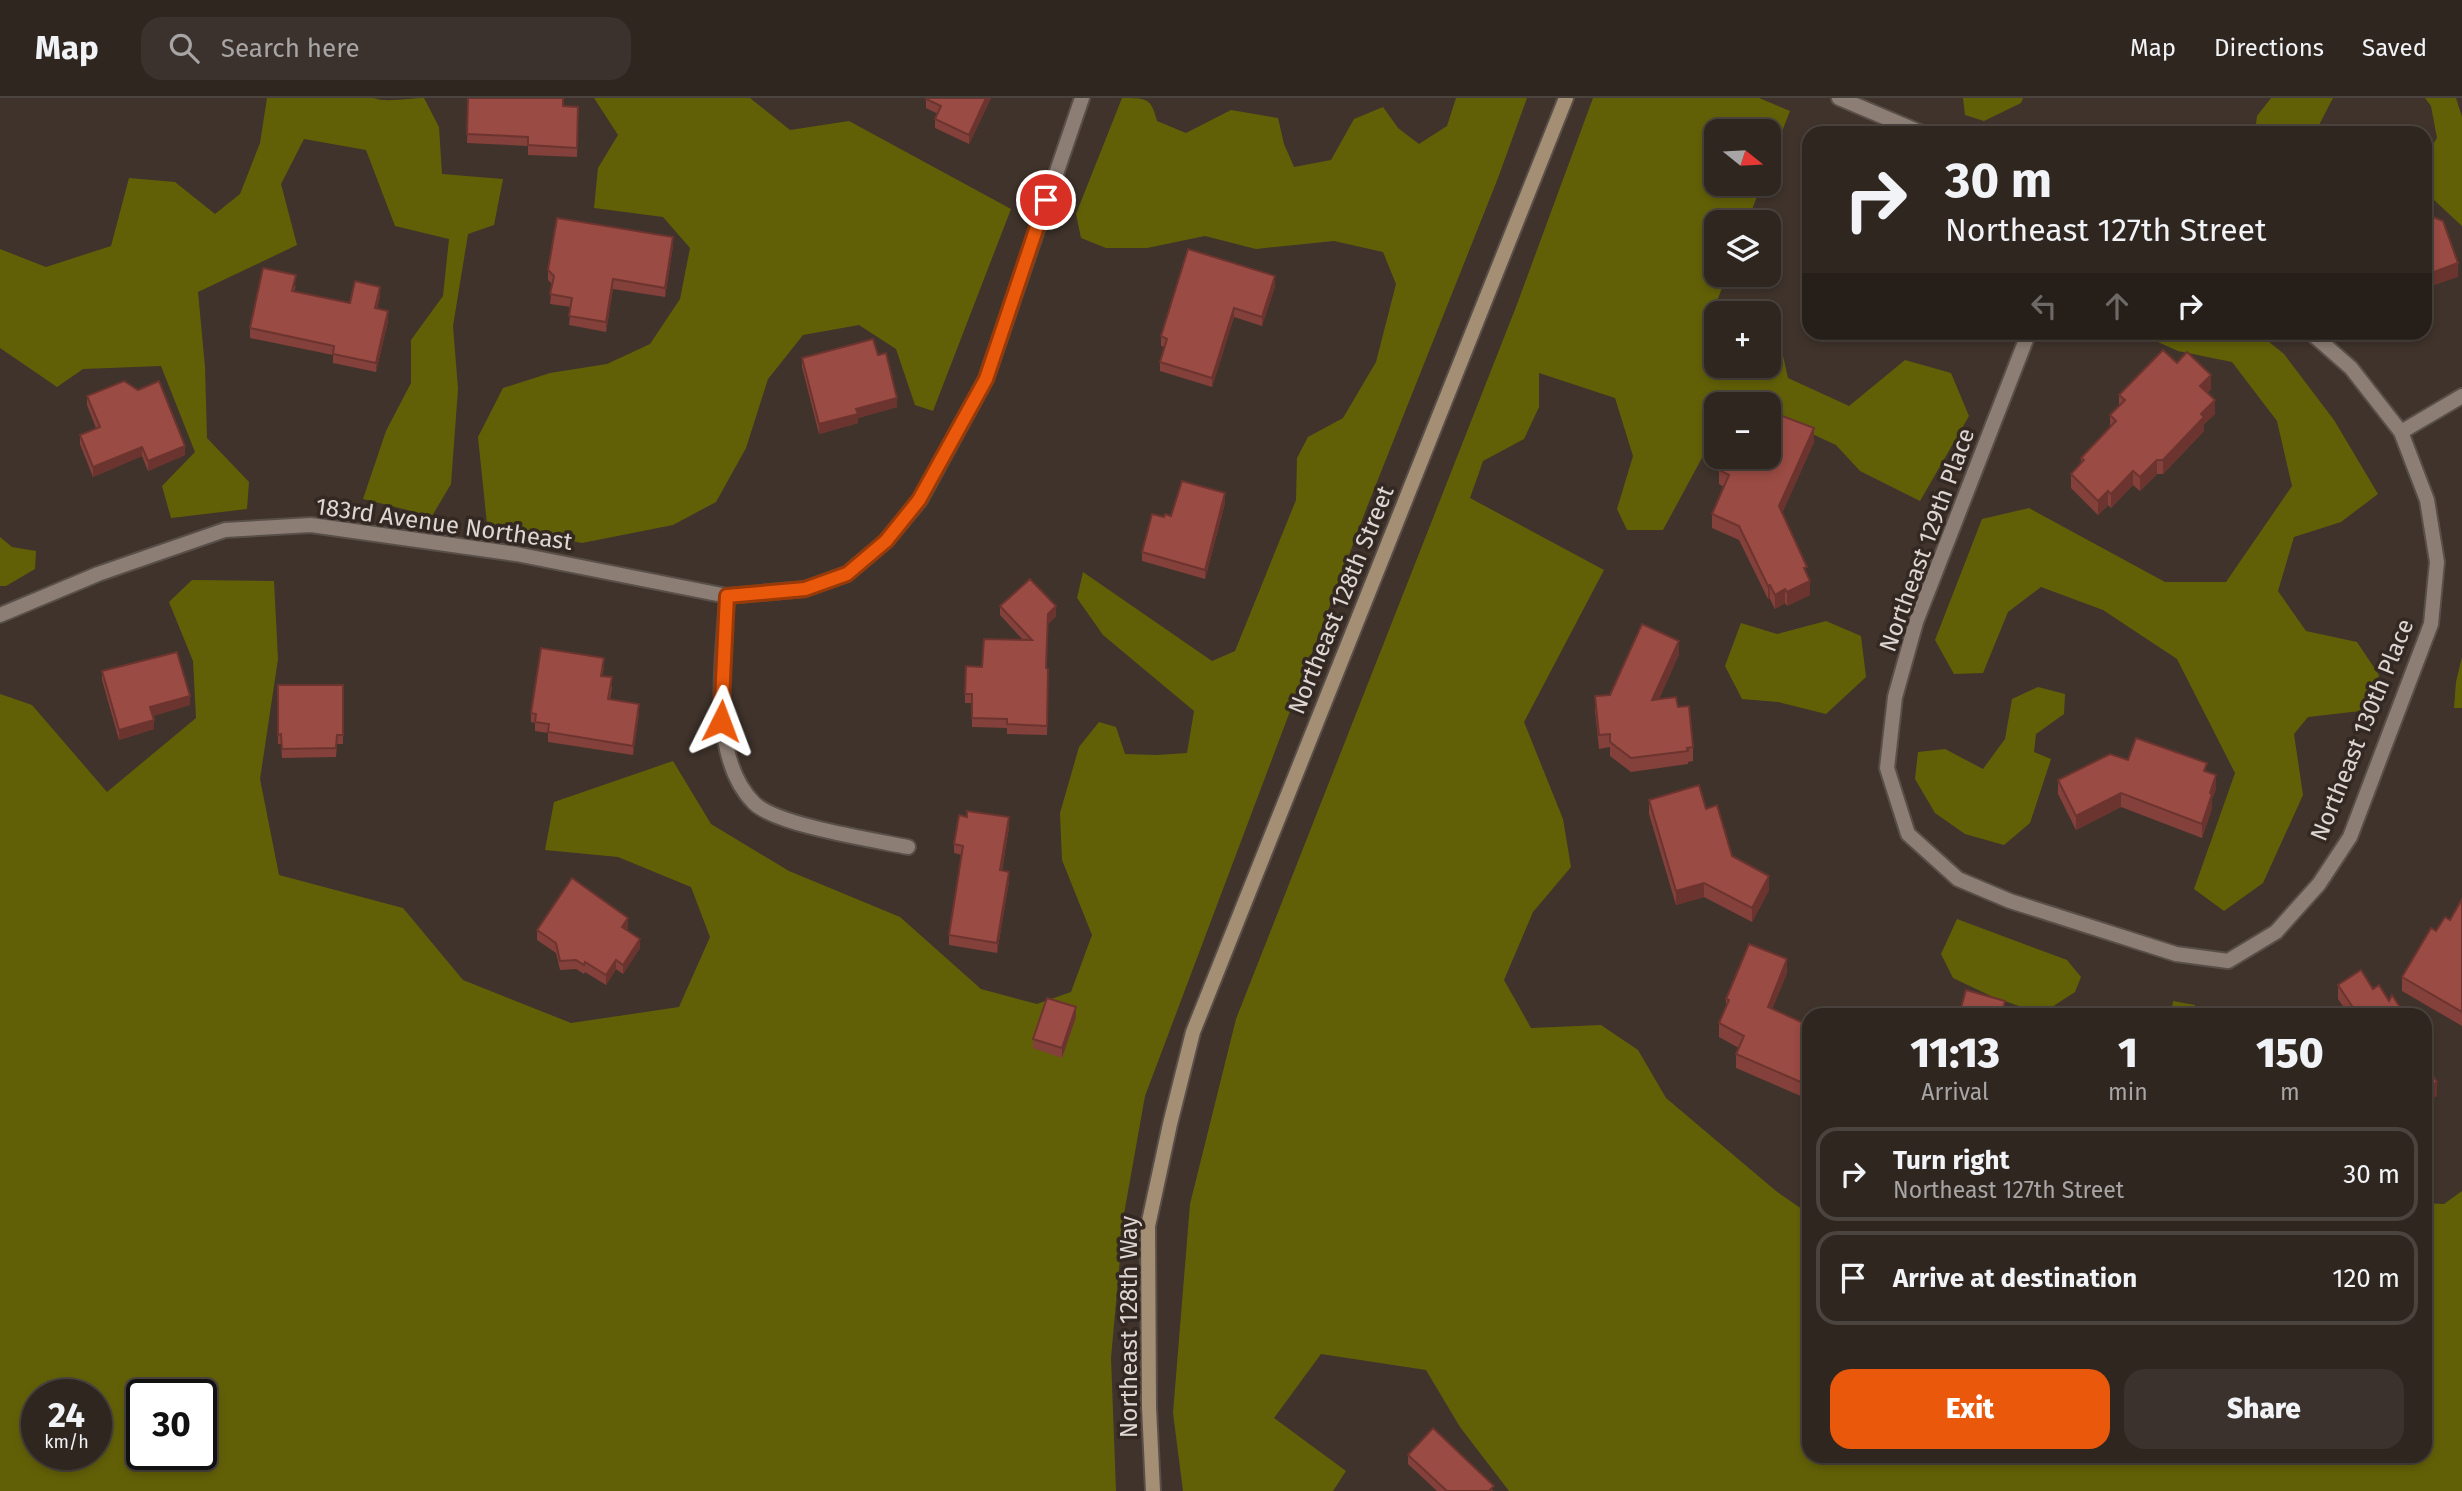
<!DOCTYPE html>
<html lang="en">
<head>
<meta charset="utf-8">
<style>
	body { margin:0; font-family:"Fira Sans",sans-serif; background:#3b322d; color:#f1f3f6; height:100vh; display:flex; flex-direction:column; font-size:26px; white-space:nowrap }
	* { box-sizing:border-box; margin:0 }
	p { font-size:23px; color:#a7a5a5 }
	.icon { flex:none; width:38px; height:38px; fill:none; stroke:currentColor; stroke-width:2; stroke-linecap:round; stroke-linejoin:round }
	.map { position:relative; flex:1; overflow:hidden }
	.sheet { position:absolute; left:1802px; top:910px; width:630px; height:455px; display:flex; flex-direction:column; background:#2f2620; border-radius:21px; box-shadow:0 4px 10px #0003,0 0 0 2px #4a433e }
	.sheet>* { flex:none }
	.top-card { position:absolute; left:1802px; top:28px; width:630px; height:214px; border-radius:21px; box-shadow:0 4px 10px #0003,0 0 0 2px #4a433e; background:#2f2620; color:#f1f3f6; overflow:hidden }
	.needle { width:46px; rotate:108deg }
	.buttons { position:absolute; left:1704px; top:21px; display:grid; gap:14px }
	.buttons a { display:grid; place-items:center; width:77px; height:77px; border-radius:14px; background:#2f2620; box-shadow:0 4px 10px #0003,0 0 0 2px #4a433e; font-size:35px }
	.speed { position:absolute; left:21px; top:1281px; display:flex; gap:14px; font-size:35px; font-weight:700; text-align:center }
	.speed>* { display:grid; place-content:center; width:91px; height:91px; border-radius:50%; background:#2f2620; box-shadow:0 4px 10px #0003,0 0 0 2px #4a433e; line-height:1 }
	.speed small { font-size:18px; font-weight:400 }
	.speed .limit { border:4px solid #111; border-radius:10px; background:#fff; color:#111 }
	.pin { position:absolute; display:grid; place-items:center; width:60px; height:60px; color:#fff; margin:-30px; border:4px solid #fff; border-radius:50%; box-shadow:0 2px 7px #0007 }
	.me { position:absolute; width:77px; margin:-38px; rotate:3deg; stroke-linejoin:round; filter:drop-shadow(0 0 5px #0008) }
	.turn { display:flex; align-items:center; gap:24px; height:147px; padding:0 28px; font-size:32px }
	.turn .icon { width:91px; height:91px; stroke-width:2.5 }
	.turn b { display:block; font-size:49px; line-height:60px }
	.lanes { display:flex; align-items:center; height:66px; padding:0 28px; background:#0003; justify-content:center; gap:35px; direction:ltr }
	.lanes .off { opacity:.35 }
	.eta { display:flex; justify-content:space-evenly; align-items:center; height:119px; text-align:center }
	.eta b { font-size:42px; font-weight:800; line-height:49px }
	.action { display:flex; gap:14px; margin-top:auto; padding:14px 28px }
	.action a { flex:1; height:80px; border-radius:21px; background:#ea580c; color:#fff; font-size:28px; font-weight:800; line-height:80px; text-align:center }
	.action a+a { background:#3b322d; color:#f1f3f6 }
	ul { padding:0; list-style:none }
	li { display:flex; align-items:center; gap:21px; height:94px; margin:0 14px 10px; padding:0 14px; border:4px solid #4a433e; border-radius:21px }
	li div { flex:1 }
	li b { display:block; font-size:26px }
	li em { font-style:normal }
	header { display:flex; align-items:center; gap:42px; box-sizing:border-box; height:98px; padding:0 35px; background:#2f2620; border-bottom:2px solid #4a433e }
	header strong { font-size:33px }
	nav { display:flex; gap:38px; margin-inline-start:auto; font-size:24px }
	.search { width:490px; height:63px; background:#3b322d; display:flex; align-items:center; gap:18px; box-sizing:border-box; padding:0 24px; border-radius:21px; color:#a7a5a5; font-size:26px }
	.map>svg:first-child { display:block }
</style>
</head>
<body>
<header>
<strong>Map</strong>
<div class="search"><svg class="icon" aria-label="search" viewBox="0 0 24 24"><circle cx="10" cy="10" r="6"/><path d="M15 15l6 6"/></svg>Search here</div>
<nav><a>Map</a><a>Directions</a><a>Saved</a></nav>
</header>
<div class="map">
<svg width="2462" height="1393" viewBox="0 0 2462 1393">
	<rect width="100%" height="100%" fill="#3f332b"/>
	<!-- green -->
	<g fill="#626007" fill-rule="evenodd">
		<path d="M 267,0 L 374,0 C 385,5 410,0 424,0 L 439,29 L 442,76 L 503,81 L 494,127 L 468,136 L 453,228 L 458,291 L 451,386 L 432,418 L 363,401 L 386,333 L 411,285 L 411,242 L 443,198 L 449,141 L 395,128 L 366,52 L 304,41 L 281,86 L 297,147 L 198,194 L 205,269 L 207,340 L 249,384 L 247,411 L 171,420 L 162,388 L 195,354 L 161,268 L 83,271 L 57,289 L 0,250 L 0,151 L 46,169 L 111,148 L 129,80 L 175,84 L 215,116 L 240,96 L 260,45 Z"/>
		<polygon points="594,0 750,0 790,32 849,23 1011,111 933,313 915,307 896,251 859,227 803,237 768,281 746,350 716,404 673,427 582,445 487,426 478,339 503,290 550,275 607,266 650,246 680,201 690,150 663,119 594,110 598,70 618,37"/>
		<path d="M 1122,0 C 1147,0 1151,0 1157,23 L 1186,35 L 1231,12 L 1278,20 L 1284,46 L 1294,69 L 1331,62 L 1354,21 L 1383,9 L 1398,30 L 1419,46 L 1447,28 L 1456,0 L 1527,0 L 1498,80 L 1367,409 L 1145,998 L 1124,1116 L 1111,1260 L 1116,1393 L 0,1393 L 0,596 L 32,607 L 107,694 L 196,620 L 193,563 L 169,504 L 192,482 L 274,483 L 278,561 L 260,681 L 279,777 L 403,810 L 463,882 L 571,925 L 679,909 L 710,839 L 691,789 L 618,759 L 545,752 L 554,704 L 673,663 L 711,726 L 789,773 L 900,819 L 981,891 L 1037,906 L 1071,894 L 1092,837 L 1062,762 L 1060,715 L 1079,649 L 1099,624 L 1116,629 L 1125,656 L 1157,657 L 1187,655 L 1194,613 L 1103,537 L 1077,500 L 1083,474 L 1212,563 L 1235,553 L 1296,402 L 1297,360 L 1308,339 L 1343,320 L 1376,264 L 1396,186 L 1383,154 L 1334,143 L 1256,151 L 1205,138 L 1147,150 L 1106,150 L 1081,140 L 1076,116 ZM 37,1297 L 96,1297 L 96,1356 L 37,1356 ZM 142,1297 L 201,1297 L 201,1356 L 142,1356 Z"/>
		<polygon points="1593,0 1759,0 1790,13 1769,67 1769,33 1717,33 1717,86 1762,86 1747,124 1717,124 1717,177 1727,177 1706,232 1717,229 1717,268 1769,268 1769,215 1766,215 1773,213 1788,280 1849,308 1905,262 1951,275 1969,318 1920,403 1860,373 1836,347 1769,316 1769,306 1717,306 1717,332 1663,432 1627,432 1617,411 1633,358 1615,300 1539,275 1539,309 1524,341 1483,363 1470,400 1604,472 1524,624 1563,721 1571,769 1533,814 1504,882 1531,930 1601,927 1638,952 1666,1000 1776,1093 1809,1116 1810,1358 2426,1358 2426,1105 2444,1106 2462,1093 2462,1393 1509,1393 1460,1329 1426,1272 1321,1256 1274,1320 1346,1373 1333,1393 1183,1393 1173,1315 1190,1106 1236,921 1516,209"/>
		<polygon points="1963,0 2023,0 2021,5 1984,23 1965,17"/>
		<polygon points="2271,0 2333,0 2320,25 2320,35 2255,35 2257,18"/>
		<polygon points="2425,0 2456,0 2462,19 2462,128 2434,102 2426,99 2426,57 2437,40 2431,8"/>
		<polygon points="2138,235 2258,235 2284,256 2334,322 2378,396 2341,424 2294,439 2278,493 2306,533 2357,544 2379,577 2369,612 2308,619 2294,636 2303,697 2263,785 2224,813 2194,791 2235,675 2177,561 2103,512 2041,489 2008,514 1983,575 1954,576 1935,542 1982,421 2029,410 2165,484 2226,484 2292,388 2277,323 2232,264 2178,253"/>
		<polygon points="0,439 12,449 36,453 35,471 6,488 0,488"/>
		<polygon points="1826,523 1861,538 1866,579 1826,616 1778,604 1742,601 1725,568 1741,525 1777,536"/>
		<polygon points="2462,559 2462,610 2454,610 2456,584"/>
		<polygon points="2038,589 2065,596 2064,616 2036,636 2034,654 2051,661 2030,725 2004,747 1965,736 1935,715 1915,681 1918,654 1945,651 1983,671 2005,641 2012,601"/>
		<polygon points="1957,821 2067,862 2081,879 2075,894 2041,916 1991,898 1953,880 1941,856"/>
		<polygon points="2173,903 2195,907 2194,917 2171,917"/>
	</g>
	<g fill="none" stroke-linecap="round" stroke-linejoin="round">
		<!-- street casing -->
		<g stroke="#594f49" stroke-width="18">
			<g id="street">
				<polyline points="1839,0 1922,35"/>
				<polyline points="2029,234 1916,524 1895,599 1887,670 1908,736 1958,781 2010,803 2176,856 2228,863 2276,834 2319,786 2350,739 2431,526 2437,464 2427,402 2401,334 2351,270 2310,234"/>
				<polyline points="2401,334 2462,298"/>
				<path d="M 727,498 C 724,560 707,658 754,705 C 776,727 873,742 908,749"/>
				<polyline points="0,517 98,476 225,432 311,427 516,456 727,498 805,491 847,476 886,443 920,402 986,281 1082,0"/>
			</g>
		</g>
		<!-- secondary casing -->
		<g stroke="#594f49" stroke-width="18">
			<polyline id="secondary" points="1153,1393 1149,1309 1148,1128 1170,1026 1193,934 1566,0"/>
		</g>
		<!-- street -->
		<use href="#street" stroke="#8c7e75" stroke-width="14"/>
		<!-- secondary -->
		<use href="#secondary" stroke="#a48f75" stroke-width="14"/>
	</g>
	<!-- wall -->
	<g fill="#84403a">
		<polygon points="468,0 578,9 577,59 528,57 528,48 467,45"/>
		<polygon points="991,0 969,46 935,30 935,21 938,16 926,10 926,1"/>
		<polygon points="673,148 665,199 613,191 606,234 569,227 571,209 550,206 552,186 548,182 548,172"/>
		<polygon points="296,187 294,193 350,205 380,198 377,211 388,223 376,274 333,265 333,257 250,240 250,230"/>
		<polygon points="1275,188 1262,228 1234,219 1212,289 1160,273 1160,264 1165,249 1161,248 1161,238"/>
		<polygon points="1855,234 1935,234 1935,240 1855,237"/>
		<polygon points="878,257 897,309 858,320 858,325 819,336 802,269 802,260"/>
		<polygon points="2177,265 2211,291 2207,295 2215,316 2204,326 2204,333 2163,376 2157,376 2140,393 2133,387 2111,410 2108,407 2098,417 2071,390 2071,376 2081,366 2081,360 2110,329 2110,317 2119,308 2119,297"/>
		<polygon points="87,298 185,357 148,373 142,358 93,379 80,346 80,337 96,330 87,307"/>
		<polygon points="1814,344 1782,415 1807,477 1810,497 1787,508 1785,505 1775,511 1770,501 1768,501 1739,442 1712,430 1712,416 1724,389 1719,386 1719,372"/>
		<polygon points="1225,405 1205,481 1142,463 1142,454 1164,419"/>
		<polygon points="1000,508 1056,518 1048,526 1046,570 1048,580 1047,637 1007,636 1007,630 972,629 972,605 965,605 965,596 982,569 1023,542 1000,517"/>
		<polygon points="1679,556 1659,601 1678,609 1693,649 1693,663 1688,664 1688,666 1631,674 1610,658 1610,649 1599,651 1595,612 1595,598 1610,597"/>
		<polygon points="604,569 602,578 612,589 610,601 639,615 633,657 548,644 548,635 535,633 535,625 531,624 531,615"/>
		<polygon points="102,573 190,607 153,618 154,631 119,642 102,582"/>
		<polygon points="278,587 343,587 343,646 337,646 336,659 282,660 281,646 278,646"/>
		<polygon points="2128,662 2207,674 2216,691 2212,701 2212,710 2202,740 2121,709 2076,732 2058,696 2058,682"/>
		<polygon points="1649,702 1706,711 1732,758 1769,792 1752,824 1704,799 1676,807 1649,716"/>
		<polygon points="1009,729 1002,773 1009,783 997,855 949,847 949,837 962,757 954,755 954,746"/>
		<polygon points="2462,801 2462,928 2402,893 2402,879 2436,833 2450,822"/>
		<polygon points="628,830 627,832 640,850 623,876 616,871 606,887 585,874 584,876 576,871 560,872 556,855 537,842 537,832"/>
		<polygon points="1787,875 1772,911 1810,928 1810,1002 1736,970 1736,956 1739,950 1719,939 1719,925 1726,908 1726,901"/>
		<polygon points="2338,887 2373,891 2405,917 2349,917 2338,901"/>
		<polygon points="1076,919 1062,960 1033,950 1033,941"/>
		<polygon points="1408,1357 1494,1393 1437,1393 1408,1366"/>
	</g>
	<!-- shaded-wall -->
	<g fill="#6c342f">
		<polygon points="986,0 991,0 969,46 969,37"/>
		<polygon points="673,139 673,148 665,199 665,190"/>
		<polygon points="2458,165 2458,179 2426,190 2426,177"/>
		<polygon points="1275,178 1275,188 1262,228 1262,219"/>
		<polygon points="613,181 613,191 606,234 606,224"/>
		<polygon points="380,189 380,198 375,220 375,210"/>
		<polygon points="1234,210 1234,219 1212,289 1212,280"/>
		<polygon points="388,213 388,223 376,274 376,265"/>
		<polygon points="2211,277 2211,291 2200,302 2200,288"/>
		<polygon points="897,300 897,309 858,320 858,325 819,336 819,326 856,311"/>
		<polygon points="2215,302 2215,316 2204,326 2204,333 2163,376 2163,362 2201,316"/>
		<polygon points="1814,330 1814,344 1779,422 1779,408"/>
		<polygon points="185,348 185,357 148,373 148,363"/>
		<polygon points="142,349 142,358 93,379 93,369"/>
		<polygon points="2157,362 2157,376 2140,393 2140,379"/>
		<polygon points="2133,373 2133,387 2111,410 2111,396"/>
		<polygon points="2108,393 2108,407 2098,417 2098,403"/>
		<polygon points="1225,395 1225,405 1205,481 1205,472"/>
		<polygon points="1810,483 1810,497 1787,508 1787,494"/>
		<polygon points="1770,487 1770,501 1768,501 1768,488"/>
		<polygon points="1785,491 1785,505 1775,511 1775,497"/>
		<polygon points="1056,508 1056,518 1048,526 1048,516"/>
		<polygon points="1679,543 1679,556 1652,616 1652,602"/>
		<polygon points="190,598 190,607 150,619 150,609"/>
		<polygon points="639,606 639,615 633,657 633,648"/>
		<polygon points="154,622 154,631 119,642 119,632"/>
		<polygon points="2216,677 2216,691 2212,701 2212,710 2202,740 2202,726"/>
		<polygon points="2121,695 2121,709 2076,732 2076,718"/>
		<polygon points="1009,719 1009,729 1000,782 1000,772"/>
		<polygon points="1009,774 1009,783 997,855 997,845"/>
		<polygon points="1769,778 1769,792 1752,824 1752,810"/>
		<polygon points="1704,785 1704,799 1676,807 1676,793"/>
		<polygon points="628,820 628,830 622,838 622,829"/>
		<polygon points="640,841 640,850 623,876 623,867"/>
		<polygon points="1787,861 1787,875 1768,922 1768,909"/>
		<polygon points="616,862 616,871 606,887 606,877"/>
		<polygon points="2005,903 2005,917 2001,917"/>
		<polygon points="1076,909 1076,919 1062,960 1062,950"/>
		<polygon points="2432,960 2432,974 2426,978 2426,964"/>
		<polygon points="2437,984 2437,998 2426,1005 2426,991"/>
		<polygon points="2431,1010 2431,1024 2426,1028 2426,1014"/>
	</g>
	<!-- building -->
	<g fill="#9a4b43" stroke="#6c342f" stroke-width="2">
		<polygon points="468,0 563,0 563,8 578,9 577,50 528,47 528,39 467,36"/>
		<polygon points="927,0 986,0 969,37 935,21 941,8 926,1"/>
		<polygon points="2426,116 2443,123 2458,165 2426,177"/>
		<polygon points="557,120 673,139 665,190 613,181 606,224 569,218 572,200 550,196 554,178 548,172"/>
		<polygon points="1188,151 1275,178 1262,219 1234,210 1212,280 1160,264 1167,241 1161,238"/>
		<polygon points="263,170 296,177 292,193 350,205 355,183 380,189 375,210 388,213 376,265 333,256 334,248 250,230"/>
		<polygon points="873,241 878,257 886,255 897,300 856,311 858,316 819,326 802,260"/>
		<polygon points="2163,252 2177,265 2187,254 2211,277 2200,288 2215,302 2201,316 2204,319 2163,362 2157,362 2140,379 2133,373 2111,396 2108,393 2098,403 2071,376 2084,362 2081,360 2116,323 2110,317 2125,302 2119,297"/>
		<polygon points="124,283 138,292 159,283 185,348 148,363 142,349 93,369 80,337 100,329 87,298"/>
		<polygon points="1769,313 1814,330 1779,408 1807,469 1804,470 1810,483 1787,494 1785,491 1775,497 1770,487 1768,488 1739,428 1712,416 1729,377 1719,372 1724,359 1769,359"/>
		<polygon points="1182,383 1225,395 1205,472 1142,454 1152,416 1164,419 1165,416 1171,418"/>
		<polygon points="1030,481 1056,508 1048,516 1046,570 1048,571 1047,628 1007,626 1007,621 972,620 972,596 965,596 966,568 982,569 984,541 1032,542 1000,508"/>
		<polygon points="1642,526 1679,543 1652,602 1676,599 1678,609 1689,608 1693,649 1687,650 1688,653 1631,660 1610,644 1610,636 1599,637 1595,598 1610,597"/>
		<polygon points="541,550 604,560 601,578 612,579 608,601 639,606 633,648 548,634 549,626 535,624 536,616 531,615"/>
		<polygon points="177,554 190,598 150,609 154,622 119,632 102,573"/>
		<polygon points="278,587 343,587 343,637 337,637 336,650 282,651 281,636 278,637"/>
		<polygon points="2136,640 2207,665 2204,673 2216,677 2210,695 2212,696 2202,726 2121,695 2076,718 2058,682 2110,656 2128,662"/>
		<polygon points="1699,687 1706,711 1717,707 1732,758 1769,778 1752,810 1704,785 1676,793 1649,702"/>
		<polygon points="967,713 1009,719 1000,772 1009,774 997,845 949,837 963,748 954,746 959,717 967,719"/>
		<polygon points="572,780 628,820 622,829 640,841 623,867 616,862 606,877 585,864 584,867 576,862 560,863 556,845 537,832"/>
		<polygon points="2462,801 2462,914 2402,879 2431,830 2436,833 2445,819 2450,822"/>
		<polygon points="1749,846 1787,861 1768,909 1810,928 1810,988 1736,956 1744,938 1719,925 1729,902 1726,901"/>
		<polygon points="2361,872 2373,891 2379,887 2389,903 2392,897 2405,917 2358,917 2338,887"/>
		<polygon points="1966,892 2005,903 2001,917 1959,917"/>
		<polygon points="1047,900 1076,909 1062,950 1033,941"/>
		<polygon points="2426,949 2432,960 2426,964"/>
		<polygon points="2426,967 2437,984 2426,991"/>
		<polygon points="2426,1002 2431,1010 2426,1014"/>
		<polygon points="1433,1330 1494,1388 1489,1393 1447,1393 1408,1357"/>
	</g>
	<g fill="none" stroke-linecap="round" stroke-linejoin="round">
		<!-- route casing -->
		<g stroke="#983908" stroke-width="18">
			<polyline id="route" points="721,623 727,498 805,491 847,476 886,443 919,402 986,281 1046,102"/>
		</g>
		<!-- route -->
		<use href="#route" stroke="#ea580c" stroke-width="12"/>
	</g>
	<g text-anchor="middle" stroke-width="7" stroke-linejoin="round" paint-order="stroke">
		<!-- street labels -->
		<g font-size="24" fill="#ded6d2" stroke="#342922">
			<text transform="translate(444 426) rotate(8)" y="8">183rd Avenue Northeast</text>
			<text transform="translate(1927 442) rotate(-70)" y="8">Northeast 129th Place</text>
			<text transform="translate(1341 502) rotate(-68)" y="8">Northeast 128th Street</text>
			<text transform="translate(2362 632) rotate(-68)" y="8">Northeast 130th Place</text>
			<text transform="translate(1129 1229) rotate(-90)" y="8">Northeast 128th Way</text>
		</g>
	</g>
</svg>
<div class="buttons">
<a><svg class="needle" viewBox="-14 -14 28 28"><path d="M0-13l5 13h-10z" fill="#e53935"/><path d="M0 13l5-13h-10z" fill="#a7a5a5"/></svg></a>
<a><svg class="icon" aria-label="layers" viewBox="0 0 24 24"><path d="M12 4l9 5-9 5-9-5zM3 14l9 5 9-5"/></svg></a>
<a>+</a>
<a>−</a>
</div>
<div class="speed"><div>24<small>km/h</small></div><div class="limit">30</div></div>
<div class="pin" style="left:1046px;top:102px;background:#d93025"><svg class="icon" aria-label="arrive" viewBox="0 0 24 24"><path d="M6 21V4h12l-3 4 3 4H6"/></svg></div>
<svg class="me" style="left:721px;top:623px" viewBox="-20 -20 40 40"><path d="M0-17L14 15 0 8-14 15z" fill="#ea580c" stroke="#fff" stroke-width="4"/></svg>
<div class="top-card">
<div class="turn"><svg class="icon" aria-label="right" viewBox="0 0 24 24"><path d="M7 20v-9h11M14 6l5 5-5 5"/></svg><div><b>30 m</b>Northeast 127th Street</div></div>
<div class="lanes"><svg class="icon off" aria-label="left" viewBox="0 0 24 24"><path d="M17 20v-9H6M10 6l-5 5 5 5"/></svg><svg class="icon off" aria-label="ahead" viewBox="0 0 24 24"><path d="M12 20V5M6 11l6-6 6 6"/></svg><svg class="icon" aria-label="right" viewBox="0 0 24 24"><path d="M7 20v-9h11M14 6l5 5-5 5"/></svg></div>
</div>
<section class="sheet">
<div class="eta">
<div><b>11:13</b><p>Arrival</p></div>
<div><b>1</b><p>min</p></div>
<div><b>150</b><p>m</p></div>
</div>
<ul>
<li><svg class="icon" aria-label="right" viewBox="0 0 24 24"><path d="M7 20v-9h11M14 6l5 5-5 5"/></svg><div><b>Turn right</b><p>Northeast 127th Street</p></div><em>30 m</em></li>
<li><svg class="icon" aria-label="arrive" viewBox="0 0 24 24"><path d="M6 21V4h12l-3 4 3 4H6"/></svg><div><b>Arrive at destination</b></div><em>120 m</em></li>
</ul>
<div class="action"><a>Exit</a><a>Share</a></div>
</section>
</div>
</body>
</html>
